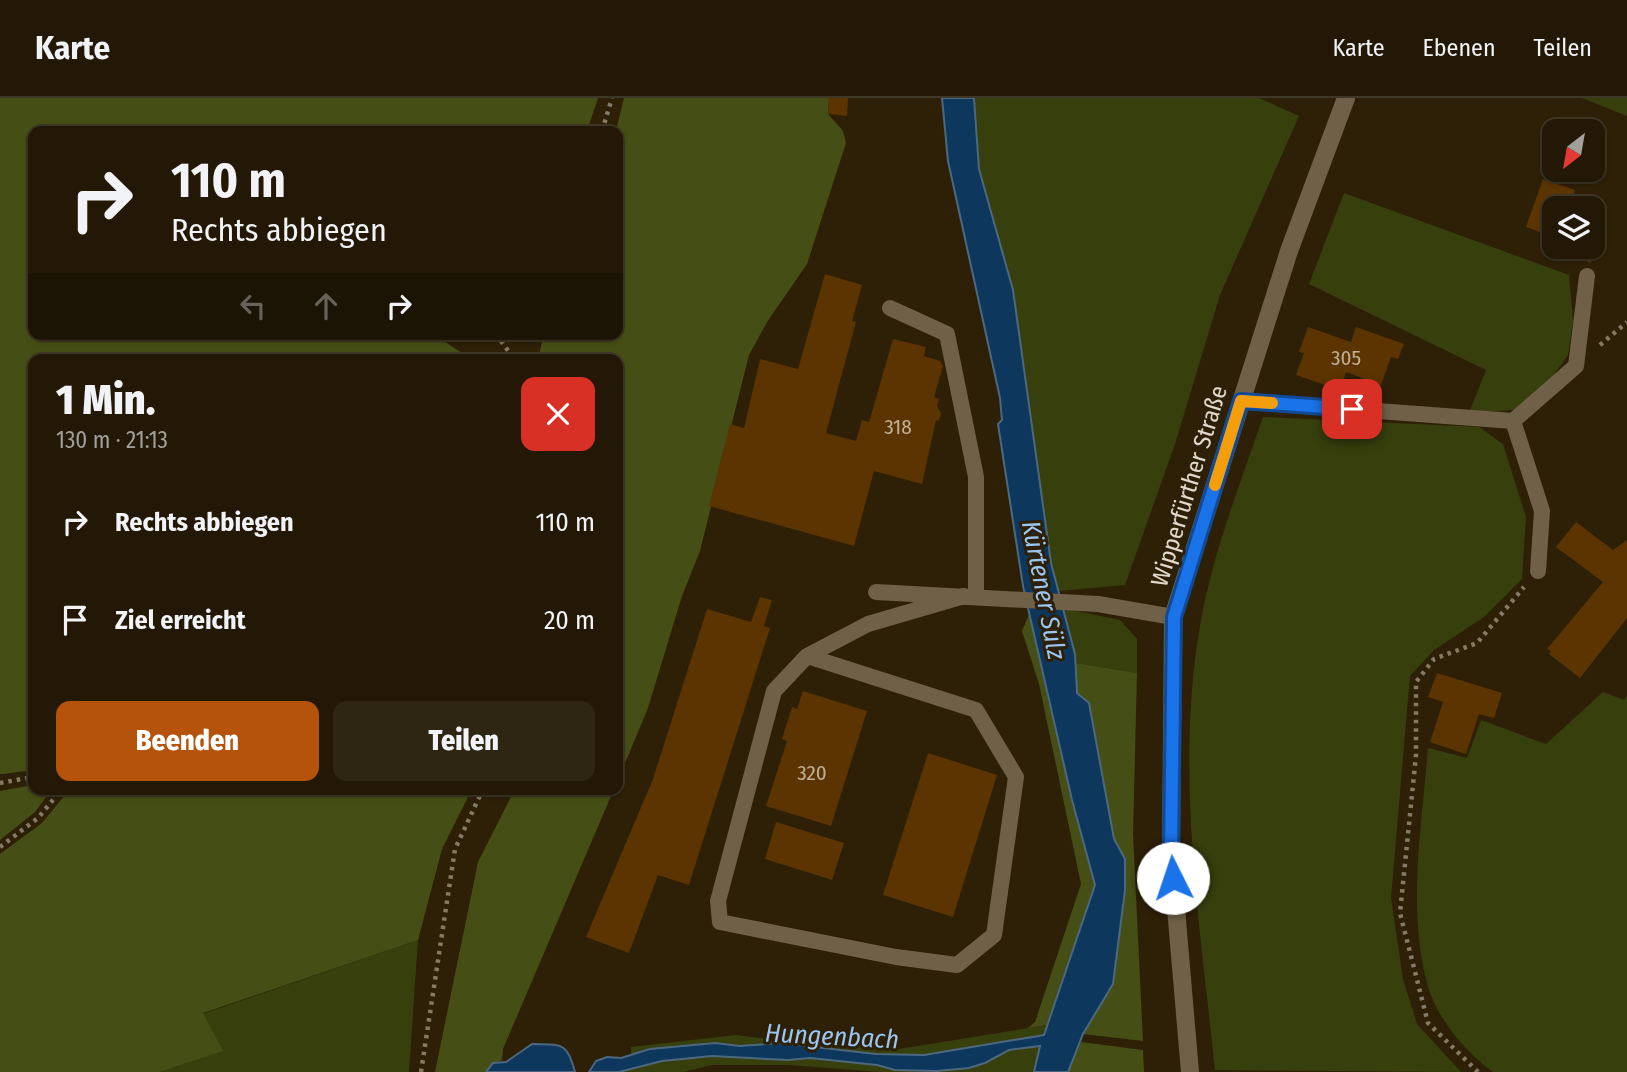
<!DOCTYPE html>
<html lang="de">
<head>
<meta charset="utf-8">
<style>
	body { margin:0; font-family:"Fira Sans Condensed",sans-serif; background:#2e2513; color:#f1f3f6; height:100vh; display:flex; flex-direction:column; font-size:26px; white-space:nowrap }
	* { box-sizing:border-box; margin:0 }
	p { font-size:23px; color:#a2a09a }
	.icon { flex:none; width:38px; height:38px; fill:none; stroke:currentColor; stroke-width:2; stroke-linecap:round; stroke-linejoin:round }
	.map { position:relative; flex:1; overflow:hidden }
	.panel { position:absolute; left:28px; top:256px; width:595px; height:441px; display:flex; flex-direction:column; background:#221805; border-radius:14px; box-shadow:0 2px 5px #0004,0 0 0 2px #3f3727 }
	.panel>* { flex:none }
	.guide { position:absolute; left:28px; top:28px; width:595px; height:214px; border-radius:14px; box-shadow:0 2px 5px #0004,0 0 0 2px #3f3727; background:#221805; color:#f1f3f6; overflow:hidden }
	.needle { width:46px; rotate:211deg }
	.buttons { position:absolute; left:1542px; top:21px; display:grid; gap:14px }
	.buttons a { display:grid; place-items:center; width:63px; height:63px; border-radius:14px; background:#221805; box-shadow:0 2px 5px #0004,0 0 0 2px #3f3727; font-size:35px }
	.pin { position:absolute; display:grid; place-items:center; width:60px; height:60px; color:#fff; margin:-30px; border-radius:14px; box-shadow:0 4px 10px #0006 }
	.me { position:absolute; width:77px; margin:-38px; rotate:356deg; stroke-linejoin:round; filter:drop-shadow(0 0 5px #0008) }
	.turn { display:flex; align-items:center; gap:24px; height:147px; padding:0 28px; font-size:32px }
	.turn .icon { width:91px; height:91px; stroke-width:2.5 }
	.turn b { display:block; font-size:49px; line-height:60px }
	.lanes { display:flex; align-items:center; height:66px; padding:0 28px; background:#0003; justify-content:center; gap:35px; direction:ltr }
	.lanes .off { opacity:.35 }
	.round { display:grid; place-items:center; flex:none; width:74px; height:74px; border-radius:14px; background:#2e2513 }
	.summary { display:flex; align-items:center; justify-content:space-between; height:119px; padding:0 28px }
	h1 { font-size:42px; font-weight:800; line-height:52px }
	.primary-button { display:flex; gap:14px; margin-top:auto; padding:14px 28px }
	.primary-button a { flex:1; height:80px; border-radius:14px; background:#b45309; color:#fff; font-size:28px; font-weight:800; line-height:80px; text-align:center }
	.primary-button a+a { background:#2e2513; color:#f1f3f6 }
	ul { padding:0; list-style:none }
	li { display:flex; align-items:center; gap:21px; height:98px; padding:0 28px }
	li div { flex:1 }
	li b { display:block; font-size:26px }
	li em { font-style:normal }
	header { display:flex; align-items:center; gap:42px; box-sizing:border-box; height:98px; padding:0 35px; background:#221805; border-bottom:2px solid #3f3727 }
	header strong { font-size:33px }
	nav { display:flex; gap:38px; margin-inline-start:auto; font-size:24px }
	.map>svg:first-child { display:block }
</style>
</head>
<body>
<header>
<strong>Karte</strong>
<nav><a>Karte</a><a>Ebenen</a><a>Teilen</a></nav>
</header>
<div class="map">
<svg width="1627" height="974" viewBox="0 0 1627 974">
	<rect width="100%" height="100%" fill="#2d2007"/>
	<!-- green -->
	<g fill="#373f0d">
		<polygon points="974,0 1259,0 1299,18 1220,197 1175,346 1125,487 1059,493 1051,465 1023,258 979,71"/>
		<polygon points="1582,0 1627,0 1627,18"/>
		<polygon points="1344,95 1569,177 1573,223 1568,257 1546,288 1515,312 1469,315 1486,272 1309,186"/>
		<path d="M 1263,319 L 1479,329 L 1503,346 L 1526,419 L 1522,481 L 1484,519 L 1434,552 L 1410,578 L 1391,800 L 1403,881 L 1417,926 L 1461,974 L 1215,972 C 1200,825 1174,670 1201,522 C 1214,452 1240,386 1263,319 Z"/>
		<polygon points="1062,510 1120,522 1137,541 1137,575 1075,565"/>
		<path d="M 1603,594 L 1624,602 L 1627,598 L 1627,974 L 1493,974 C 1466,955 1435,918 1427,885 C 1407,809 1422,727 1428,650 L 1467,660 L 1481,622 L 1546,646 Z"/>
		<polygon points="418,842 409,974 160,974 222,953 202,916"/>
		<polygon points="1047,927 1044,938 924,957 876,956 779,945 740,948 715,945 650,951 631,957 631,949 736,937 798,945 835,943 893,952"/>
		<polygon points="1041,948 1034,974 880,974 789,967 712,967 683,974 619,974 662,963 712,958 788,962 810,960 877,967 895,972 937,973 969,970 985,965 1009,952"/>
	</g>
	<!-- forest -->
	<g fill="#454f15">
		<polygon points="0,0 598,0 587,33 33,33 33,236 433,236 471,261 33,261 33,672 3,676 0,676"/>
		<polygon points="624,0 829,0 828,16 843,33 846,45 807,166 767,224 749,257 700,453 682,498 648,610 618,682 618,261 538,261 544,236 618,236 616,33"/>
		<polygon points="1030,514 1049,605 1095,787 1047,927 1028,930 1035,924 1081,786 1039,586 1022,533"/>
		<polygon points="1075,565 1137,575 1133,736 1143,943 1083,936 1113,886 1125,792 1125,762 1114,741 1089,606 1077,596"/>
		<polygon points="33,687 33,691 52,691 35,714 0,742 0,693"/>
		<polygon points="70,691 472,691 442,751 418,842 203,915 223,953 160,974 0,974 0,756 42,725"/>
		<polygon points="515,691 614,691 503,951 502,962 493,965 486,974 435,974 478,764"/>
		<polygon points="1081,944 1143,952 1144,974 1068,974"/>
	</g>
	<!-- water -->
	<g fill="#0d375d" stroke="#4d687e" stroke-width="2">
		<polygon points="942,0 974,0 979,71 1013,192 1051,465 1075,556 1077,595 1089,605 1114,741 1125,761 1125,792 1113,886 1083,936 1068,974 1034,974 1040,948 1009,952 985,965 969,970 937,973 895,972 877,967 810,960 788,962 712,958 662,963 619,974 589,974 596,963 607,959 621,960 650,951 715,945 740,948 779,945 876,956 924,957 1044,937 1095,787 1072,702 1023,488 998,326 1002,322 1000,300 948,63"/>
		<path d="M 532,946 C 561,947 567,943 575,974 L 486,974 L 493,965 L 506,964 Z"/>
	</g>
	<!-- building -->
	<g fill="#5b3401">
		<polygon points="829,0 848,0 847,18 828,16"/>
		<polygon points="1543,81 1575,92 1569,110 1554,110 1554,139 1526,129"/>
		<polygon points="1592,139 1599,141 1591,165 1554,152 1555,149 1592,149"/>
		<polygon points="825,176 862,187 852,223 856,224 826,335 856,343 862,322 869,324 893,241 926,249 924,258 940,263 943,268 934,299 939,301 937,308 941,315 939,323 936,322 922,386 874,373 854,448 709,408 730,326 744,330 760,261 798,271"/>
		<polygon points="1308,229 1351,244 1356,229 1404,246 1398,261 1391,259 1381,287 1346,274 1340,292 1296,277 1304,255 1299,254"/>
		<polygon points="1576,424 1613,452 1627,442 1627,520 1580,580 1549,556 1551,553 1547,551 1603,484 1556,449"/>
		<polygon points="760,499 772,502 764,528 770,530 689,787 658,777 629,855 586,839 653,681 707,511 751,524"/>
		<polygon points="1437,575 1502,595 1494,620 1479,616 1466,656 1430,644 1443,604 1428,599"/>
		<polygon points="803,593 867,613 831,728 766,708 787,643 782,641 792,609 797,611"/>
		<polygon points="928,655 997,677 953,819 883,797"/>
		<polygon points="776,724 844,745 832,782 765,761"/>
	</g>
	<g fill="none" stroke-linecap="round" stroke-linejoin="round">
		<!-- path -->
		<g stroke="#857a66" stroke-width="4.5" stroke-dasharray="3.5 5" stroke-linecap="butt">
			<polyline points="602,33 612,0"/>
			<polyline points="496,236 514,261"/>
			<polyline points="1600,247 1627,224"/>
			<polyline points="0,685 33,679"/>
			<polyline points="0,749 38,720 62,691"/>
			<polyline points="421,974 455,751 483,691"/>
			<polyline points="1478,974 1428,925 1400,815 1416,657 1416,584 1434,561 1477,545 1524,489"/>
		</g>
		<!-- service -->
		<g stroke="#6f6047" stroke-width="16">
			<polyline points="890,210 947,236 976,379 976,498"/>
			<polyline points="1242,303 1513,323 1576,268 1587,178"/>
			<polyline points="1513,323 1542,413 1538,473"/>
			<polyline points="876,494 1098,506 1173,519"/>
			<polyline points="807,558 976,612 1016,679 994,837 957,867 896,859 720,824 718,803 774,593 807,558 868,526 964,498"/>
		</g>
		<!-- secondary -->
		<polyline stroke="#6f6047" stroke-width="18" points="1190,974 1171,752 1173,519 1289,153 1346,0"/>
	</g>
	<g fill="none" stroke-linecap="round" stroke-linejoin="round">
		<!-- route casing -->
		<g stroke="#114b97" stroke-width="18">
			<polyline id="route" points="1173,780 1171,752 1174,519 1241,303 1352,311"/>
		</g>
		<!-- route -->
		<use href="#route" stroke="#1a73e8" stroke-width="12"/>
		<!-- slow -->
		<polyline stroke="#f59e0b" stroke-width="12" points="1215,387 1241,303 1272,305"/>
	</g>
	<g text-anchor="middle" stroke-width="6" stroke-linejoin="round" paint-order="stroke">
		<!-- number labels -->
		<g font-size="21" fill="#c0b099">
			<text x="1346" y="267">305</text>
			<text x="898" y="336">318</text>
			<text x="812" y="682">320</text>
		</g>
		<!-- street labels -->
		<g font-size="24" fill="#e2dacc" stroke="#2d2007">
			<text transform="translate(1189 388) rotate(-73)" y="8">Wipperfürther Straße</text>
		</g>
		<!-- water labels -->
		<g font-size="26" font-style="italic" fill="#9bc6f3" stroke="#2d2007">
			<text transform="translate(1044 492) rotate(79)" y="9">Kürtener Sülz</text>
			<text transform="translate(832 938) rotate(3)" y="9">Hungenbach</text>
		</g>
	</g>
</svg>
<div class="buttons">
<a><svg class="needle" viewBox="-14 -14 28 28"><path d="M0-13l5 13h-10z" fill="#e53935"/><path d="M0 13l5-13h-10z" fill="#a2a09a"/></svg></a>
<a><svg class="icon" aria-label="layers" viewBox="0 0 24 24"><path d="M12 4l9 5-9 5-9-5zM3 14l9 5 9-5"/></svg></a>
</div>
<div class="pin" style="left:1352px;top:311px;background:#d93025"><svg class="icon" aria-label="arrive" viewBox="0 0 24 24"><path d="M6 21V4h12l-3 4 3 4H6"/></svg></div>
<svg class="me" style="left:1173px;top:780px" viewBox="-20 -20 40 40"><circle r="19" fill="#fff"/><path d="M0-13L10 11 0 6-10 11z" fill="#1a73e8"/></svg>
<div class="guide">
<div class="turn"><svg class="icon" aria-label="right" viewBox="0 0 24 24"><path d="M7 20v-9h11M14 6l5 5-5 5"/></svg><div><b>110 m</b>Rechts abbiegen</div></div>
<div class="lanes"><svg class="icon off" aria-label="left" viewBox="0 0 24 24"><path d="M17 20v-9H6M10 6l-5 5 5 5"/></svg><svg class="icon off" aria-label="ahead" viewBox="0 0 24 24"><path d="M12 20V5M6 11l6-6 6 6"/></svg><svg class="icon" aria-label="right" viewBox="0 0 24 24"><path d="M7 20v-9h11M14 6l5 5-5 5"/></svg></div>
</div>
<section class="panel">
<div class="summary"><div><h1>1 Min.</h1><p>130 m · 21:13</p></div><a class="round" style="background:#d93025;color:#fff"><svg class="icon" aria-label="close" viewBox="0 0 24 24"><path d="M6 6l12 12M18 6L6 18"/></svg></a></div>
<ul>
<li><svg class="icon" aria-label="right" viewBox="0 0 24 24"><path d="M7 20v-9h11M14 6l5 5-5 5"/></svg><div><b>Rechts abbiegen</b></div><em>110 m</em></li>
<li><svg class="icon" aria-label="arrive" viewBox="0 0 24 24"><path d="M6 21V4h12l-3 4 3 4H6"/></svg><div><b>Ziel erreicht</b></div><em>20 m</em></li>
</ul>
<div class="primary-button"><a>Beenden</a><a>Teilen</a></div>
</section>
</div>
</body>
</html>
